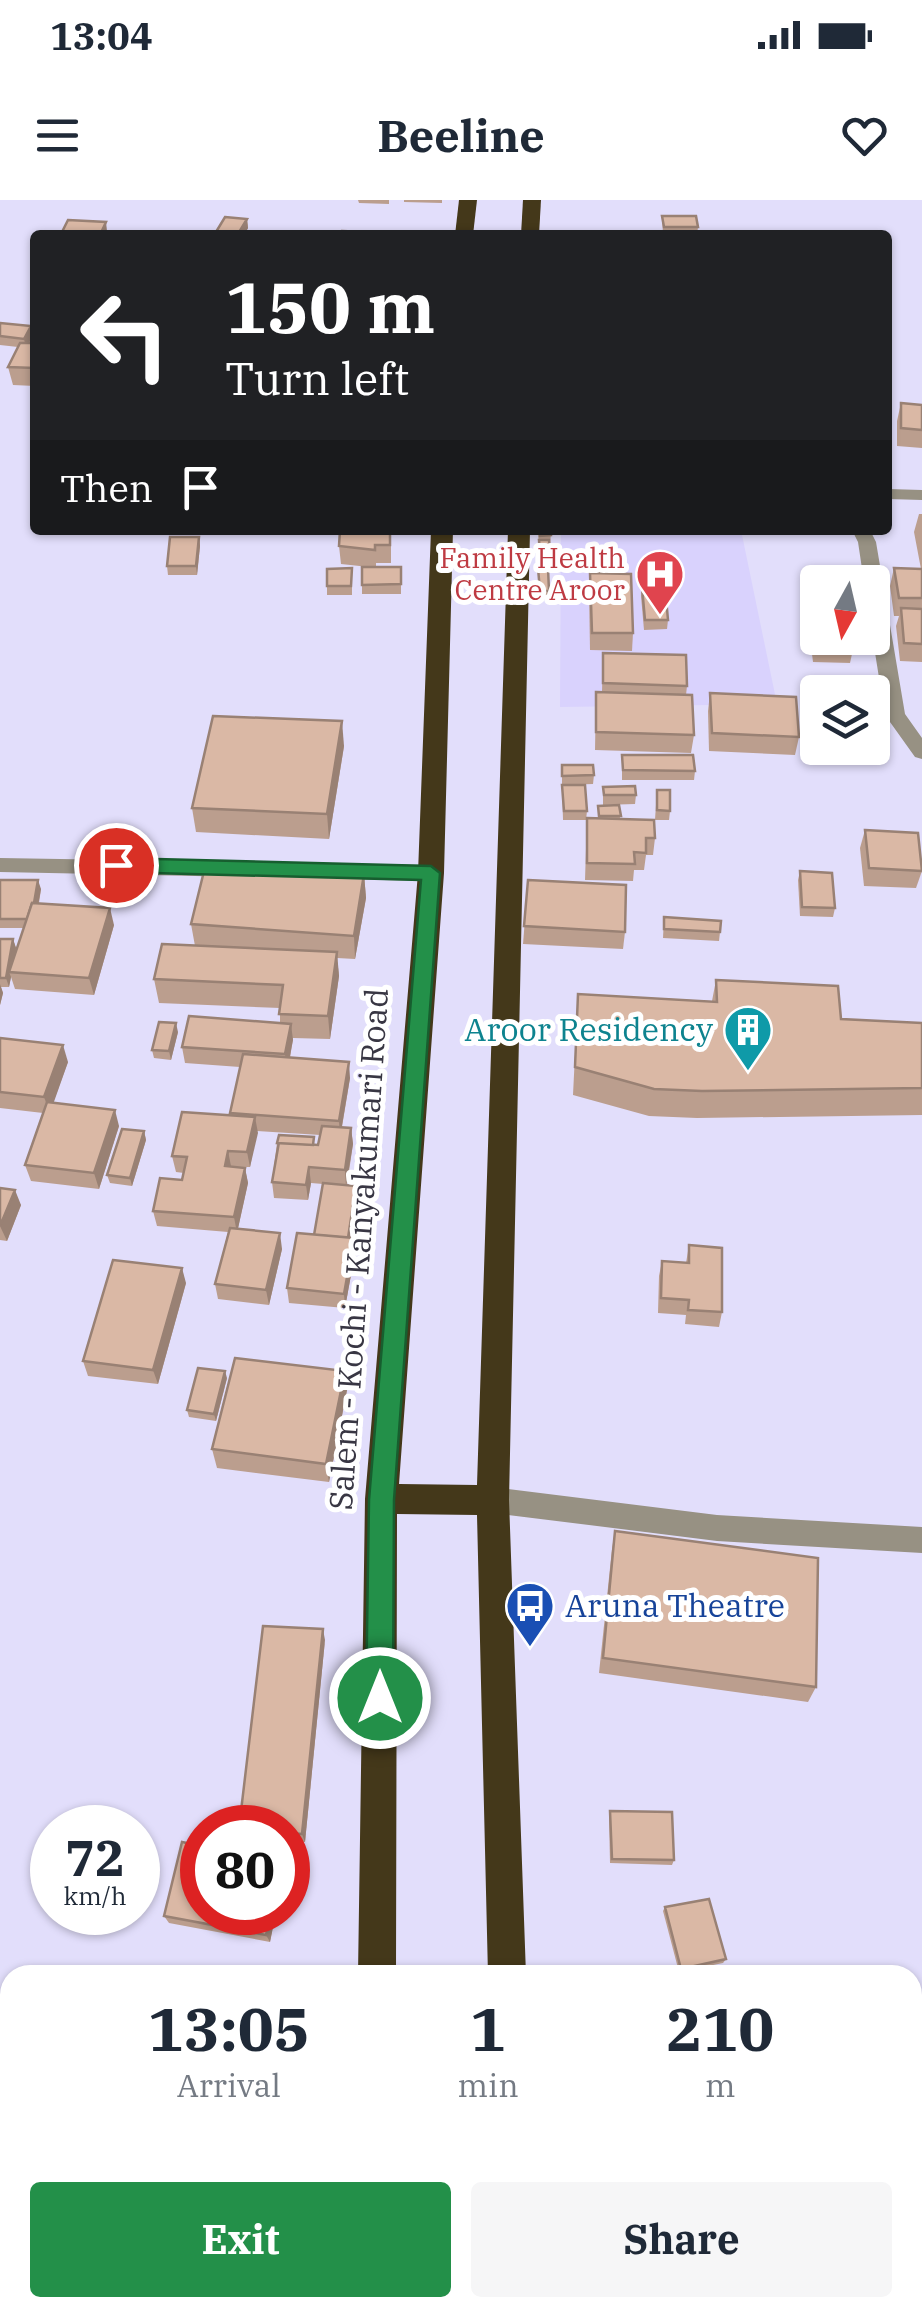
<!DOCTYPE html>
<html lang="en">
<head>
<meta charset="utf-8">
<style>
	body { margin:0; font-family:"IBM Plex Serif",serif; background:#f6f6f7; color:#1f2937; height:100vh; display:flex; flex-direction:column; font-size:38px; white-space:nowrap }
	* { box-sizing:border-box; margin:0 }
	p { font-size:32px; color:#747a83 }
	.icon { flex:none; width:55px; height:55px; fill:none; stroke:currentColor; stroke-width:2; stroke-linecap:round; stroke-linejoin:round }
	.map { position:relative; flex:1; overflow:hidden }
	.sheet { position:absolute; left:0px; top:1765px; width:922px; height:352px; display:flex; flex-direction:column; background:#fff; border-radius:30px 30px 0 0; box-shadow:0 2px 8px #0004 }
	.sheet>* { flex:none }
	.guide { position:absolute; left:30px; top:30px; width:862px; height:305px; border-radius:10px; box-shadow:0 2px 8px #0004; background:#202124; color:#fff; overflow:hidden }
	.needle { width:65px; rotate:188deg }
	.controls { position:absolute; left:800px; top:365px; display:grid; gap:20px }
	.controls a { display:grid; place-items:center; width:90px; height:90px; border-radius:10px; background:#fff; box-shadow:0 2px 8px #0004; font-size:50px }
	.speed { position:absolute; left:30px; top:1605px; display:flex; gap:20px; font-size:50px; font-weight:700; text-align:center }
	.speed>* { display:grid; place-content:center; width:130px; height:130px; border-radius:50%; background:#fff; box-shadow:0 2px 8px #0004; line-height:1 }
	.speed small { font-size:25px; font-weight:400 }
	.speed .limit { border:15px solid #d22; background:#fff; color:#111 }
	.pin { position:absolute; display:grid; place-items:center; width:85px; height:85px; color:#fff; margin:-42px; border:5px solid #fff; border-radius:50%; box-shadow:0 2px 10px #0007 }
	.me { position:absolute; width:110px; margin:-55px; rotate:0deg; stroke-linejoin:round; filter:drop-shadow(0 0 8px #0008) }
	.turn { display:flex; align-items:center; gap:35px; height:210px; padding:0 30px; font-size:45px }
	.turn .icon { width:130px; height:130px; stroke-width:2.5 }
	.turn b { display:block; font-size:70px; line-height:85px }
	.then { display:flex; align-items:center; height:95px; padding:0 30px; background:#0003; gap:20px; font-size:38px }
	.eta { display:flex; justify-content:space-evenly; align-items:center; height:170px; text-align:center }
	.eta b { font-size:60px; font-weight:700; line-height:70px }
	.cta { display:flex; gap:20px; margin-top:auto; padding:20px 30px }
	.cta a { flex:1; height:115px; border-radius:10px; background:#239049; color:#fff; font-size:40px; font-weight:700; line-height:115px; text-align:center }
	.cta a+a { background:#f6f6f7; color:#1f2937 }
	.status { display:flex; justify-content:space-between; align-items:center; height:70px; padding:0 50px; background:#fff; direction:ltr }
	.status svg { height:28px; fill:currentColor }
	header { display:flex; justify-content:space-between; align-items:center; height:130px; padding:0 30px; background:#fff; font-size:45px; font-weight:700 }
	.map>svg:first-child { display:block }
</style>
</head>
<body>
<div class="status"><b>13:04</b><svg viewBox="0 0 49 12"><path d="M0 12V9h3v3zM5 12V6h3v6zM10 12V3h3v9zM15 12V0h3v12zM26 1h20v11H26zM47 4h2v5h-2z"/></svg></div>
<header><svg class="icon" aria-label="menu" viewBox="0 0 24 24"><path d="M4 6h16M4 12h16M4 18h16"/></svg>Beeline<svg class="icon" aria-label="heart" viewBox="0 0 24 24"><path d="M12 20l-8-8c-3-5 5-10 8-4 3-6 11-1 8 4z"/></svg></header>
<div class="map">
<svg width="922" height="2117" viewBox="0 0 922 2117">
	<rect width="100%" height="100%" fill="#e2defb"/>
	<!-- built -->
	<polygon fill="#d9d2fd" points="561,330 741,330 777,504 560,507"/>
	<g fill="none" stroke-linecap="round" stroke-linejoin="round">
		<!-- minor -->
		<g fill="#979183" fill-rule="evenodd">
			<polygon points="888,289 922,290 922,300 888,299"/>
			<polygon points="852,330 870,330 876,342 905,514 922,538 922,559 915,557 885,515 872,434 872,382 864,382 858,342"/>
			<polygon points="0,658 431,665 442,673 431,681 0,672"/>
			<polygon points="493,1287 717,1315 922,1327 922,1353 717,1341 493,1313 483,1309 479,1300 483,1291"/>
		</g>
		<!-- highway -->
		<g fill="#44381a" fill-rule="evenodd">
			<polygon points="459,0 477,0 473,35 455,35"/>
			<polygon points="523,0 541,0 539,35 521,35"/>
			<polygon points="431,330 453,330 444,673 399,1284 477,1285 508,330 530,330 509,1300 526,1775 488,1775 477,1315 397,1314 396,1775 358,1775 365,1299 418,673"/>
			<polygon points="353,2108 395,2108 394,2117 352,2117"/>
			<polygon points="495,2108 537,2108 538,2117 496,2117"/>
		</g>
	</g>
	<!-- wall -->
	<g fill="#bb9e8e">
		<polygon points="358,0 389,0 389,4 359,3"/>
		<polygon points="404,0 442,0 442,3 404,2"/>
		<polygon points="662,16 698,27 697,35 663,35"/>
		<polygon points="247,19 248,28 244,35 217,35 216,32"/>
		<polygon points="0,123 31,126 33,136 29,143 35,143 35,186 13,185 8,167 18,147 0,145"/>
		<polygon points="901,203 922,205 922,248 897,246 897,221"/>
		<polygon points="919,314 922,314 922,462 900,461 896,426 899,416 894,416 890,386 894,368 921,369 914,332"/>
		<polygon points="391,330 391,363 376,363 376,367 401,367 401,394 362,394 362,385 369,367 341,364 339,346"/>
		<polygon points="538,330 551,330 549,365 540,365"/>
		<polygon points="199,337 200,346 197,375 168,375 167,366"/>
		<polygon points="352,368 352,395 327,395 327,386"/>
		<polygon points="538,368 549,391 549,400 540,400"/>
		<polygon points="590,373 633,433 632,451 590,450 589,391"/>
		<polygon points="642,387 668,420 667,429 644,430 641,396"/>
		<polygon points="812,403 854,445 850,463 813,462 808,421"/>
		<polygon points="603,453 687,486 686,495 694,535 691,553 595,550 596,492 602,492"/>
		<polygon points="710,493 799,537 795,555 709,551 708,511"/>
		<polygon points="344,546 329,639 196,632 192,608"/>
		<polygon points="622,555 695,571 694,580 622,580"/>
		<polygon points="562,565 594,575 593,584 562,585"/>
		<polygon points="562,585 587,611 586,620 563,620"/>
		<polygon points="603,587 636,595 635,604 603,605"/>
		<polygon points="657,590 670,611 669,620 655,620"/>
		<polygon points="619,605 620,619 655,638 653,655 646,655 644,670 634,670 633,681 585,680 587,618 598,619 598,606"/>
		<polygon points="865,630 922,671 916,688 864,686 860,648"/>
		<polygon points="800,671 835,708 833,717 800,716 798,680"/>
		<polygon points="364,674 366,698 355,759 337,758 339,776 330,839 293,838 290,858 350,878 342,927 351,928 353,944 347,985 356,986 357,994 350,1038 354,1038 355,1053 345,1108 289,1103 287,1088 314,1035 323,984 311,983 308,1000 274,998 272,982 277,943 318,945 320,935 257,931 250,967 233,967 245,968 248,983 238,1028 282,1049 269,1105 218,1099 215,1084 228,1032 157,1026 153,1011 182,980 184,973 176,972 172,956 231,916 240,867 185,863 182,847 280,823 280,808 159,803 154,779 195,746 191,724"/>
		<polygon points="0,680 41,689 39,703 114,725 94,795 15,789 11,777 9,787 1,787 3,793 0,805 0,739 13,739 16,748 15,756 24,728 0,728"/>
		<polygon points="528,680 625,732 623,749 523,744"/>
		<polygon points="664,717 720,732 719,741 663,738"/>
		<polygon points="716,780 841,819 922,823 922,915 697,918 649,916 573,895 578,794 712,801"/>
		<polygon points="178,832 171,860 154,858 152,850"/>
		<polygon points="0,838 68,862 53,903 119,926 99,989 31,981 25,965 43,913 0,908"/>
		<polygon points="144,931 146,940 132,986 110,983 107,975"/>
		<polygon points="0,988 21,1005 7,1041 0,1040"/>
		<polygon points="689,1045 722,1112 719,1127 685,1124 686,1115 658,1113 659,1076 662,1061 686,1063"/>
		<polygon points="186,1083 158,1184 88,1176 83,1161"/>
		<polygon points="345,1171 347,1190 329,1282 217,1268 212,1249"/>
		<polygon points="227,1178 216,1221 189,1217 187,1210"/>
		<polygon points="615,1331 816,1487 808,1502 599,1473 612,1349"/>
		<polygon points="325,1440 305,1642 288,1641 288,1628"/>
		<polygon points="610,1611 674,1660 672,1665 610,1663 609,1615"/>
		<polygon points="665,1707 726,1759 723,1763 679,1772 663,1711"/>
		<polygon points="276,1712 270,1742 169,1723 164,1716"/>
	</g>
	<!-- shaded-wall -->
	<g fill="#998174">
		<polygon points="247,19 248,28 244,35 239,35"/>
		<polygon points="106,22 107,31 105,35 100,35"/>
		<polygon points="31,126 33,136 26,148 24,139"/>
		<polygon points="199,337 200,346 197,375 196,366"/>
		<polygon points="342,521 344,546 329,639 327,614"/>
		<polygon points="364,674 366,698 355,759 354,736"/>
		<polygon points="38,680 41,689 34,728 32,719"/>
		<polygon points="110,708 114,725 94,795 89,778"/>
		<polygon points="13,739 16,748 12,772 9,772 11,777 9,787 6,778"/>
		<polygon points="337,752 339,776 330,839 328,816"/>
		<polygon points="0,784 3,793 0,805"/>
		<polygon points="176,823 178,832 171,860 169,851"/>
		<polygon points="291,824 293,840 287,871 285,854"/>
		<polygon points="63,845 68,862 50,913 44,897"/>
		<polygon points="349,862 350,878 340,937 339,921"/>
		<polygon points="115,910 119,926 99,989 94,973"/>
		<polygon points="255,917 258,933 250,967 247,952"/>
		<polygon points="351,928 353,944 346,986 345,970"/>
		<polygon points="144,931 146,940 132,986 130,978"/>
		<polygon points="228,951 231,966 225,966"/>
		<polygon points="309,967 311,983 308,1000 306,985"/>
		<polygon points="245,968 248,983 237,1033 234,1017"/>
		<polygon points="356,986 357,994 348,1048 348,1040"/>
		<polygon points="15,990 21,1005 7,1041 0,1026"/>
		<polygon points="280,1033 282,1049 269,1105 266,1090"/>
		<polygon points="354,1038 355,1053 345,1108 344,1094"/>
		<polygon points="182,1068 186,1083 158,1184 153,1170"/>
		<polygon points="225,1171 227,1178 216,1221 214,1214"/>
		<polygon points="345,1171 347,1190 329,1282 326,1264"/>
		<polygon points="323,1429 325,1440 305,1642 302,1634"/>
		<polygon points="271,1712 276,1712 270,1742 266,1735"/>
	</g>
	<!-- building -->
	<g fill="#dab8a5" stroke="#998174" stroke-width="2.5">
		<polygon points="662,16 696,16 698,27 664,27"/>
		<polygon points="225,17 247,19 238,34 216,32"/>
		<polygon points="68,20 106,22 100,35 61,34"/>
		<polygon points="342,31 363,32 362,35 341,35"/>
		<polygon points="0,123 31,126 24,139 0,136"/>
		<polygon points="20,143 35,143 35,168 8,167"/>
		<polygon points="901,203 922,205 922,230 901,228"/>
		<polygon points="340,330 390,330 390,345 375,345 375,350 339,346"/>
		<polygon points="540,330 551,330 551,335 540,336"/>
		<polygon points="170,337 199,337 196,366 167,366"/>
		<polygon points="539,340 549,340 550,355 540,355"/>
		<polygon points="362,367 401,367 401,384 362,385"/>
		<polygon points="352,368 351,386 327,386 327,369"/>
		<polygon points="538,368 548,368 549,391 540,391"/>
		<polygon points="894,368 922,369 922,398 899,398"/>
		<polygon points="590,373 631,374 633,433 592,433"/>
		<polygon points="642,387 665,387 668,420 645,420"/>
		<polygon points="812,403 818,403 818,438 853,438 854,445 817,444"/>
		<polygon points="901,408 922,409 922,444 904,443"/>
		<polygon points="603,453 686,455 687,486 603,483"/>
		<polygon points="596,492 692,495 694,535 596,532"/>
		<polygon points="710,493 796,497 799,537 712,533"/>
		<polygon points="213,516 342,521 327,614 192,608"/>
		<polygon points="622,555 693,555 695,571 623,570"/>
		<polygon points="562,565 593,565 594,575 562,576"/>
		<polygon points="562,585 585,585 587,611 564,611"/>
		<polygon points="635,586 636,595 604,595 603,587"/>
		<polygon points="657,590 670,590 670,611 657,610"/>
		<polygon points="619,605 621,616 599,616 598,606"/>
		<polygon points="587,618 654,620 655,638 646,638 646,653 634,652 635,664 587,663"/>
		<polygon points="865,630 918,633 922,671 869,668"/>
		<polygon points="206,663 364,674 354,736 191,724"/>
		<polygon points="800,671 832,673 835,708 802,707"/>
		<polygon points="0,680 38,680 34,703 32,703 27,719 0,719"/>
		<polygon points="528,680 626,685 625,732 524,726"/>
		<polygon points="32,703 110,708 89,778 9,772"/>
		<polygon points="664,717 721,721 720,732 664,729"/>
		<polygon points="0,739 13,739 6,778 0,778"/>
		<polygon points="162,744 337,752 328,816 279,814 283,785 154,779"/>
		<polygon points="716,780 838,786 841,819 922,823 922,888 702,891 654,889 575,867 578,794 717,802"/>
		<polygon points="189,816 291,824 285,854 182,847"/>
		<polygon points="159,822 176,823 169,851 152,850"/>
		<polygon points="0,838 63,845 44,897 0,892"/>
		<polygon points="243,854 349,862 339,921 230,913"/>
		<polygon points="47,902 115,910 94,973 25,965"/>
		<polygon points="182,912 255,917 247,952 228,951 225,966 245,968 234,1017 153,1011 160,978 182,980 187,957 172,956"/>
		<polygon points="322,926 351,928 345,970 309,967 306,985 272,982 279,942 318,945"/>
		<polygon points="122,929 144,931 130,978 107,975"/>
		<polygon points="279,935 314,937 313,945 277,943"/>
		<polygon points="323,983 356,986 348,1038 314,1035"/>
		<polygon points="0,988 15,990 0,1026"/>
		<polygon points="230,1028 280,1033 266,1090 215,1084"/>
		<polygon points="297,1033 354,1038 344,1094 287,1088"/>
		<polygon points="689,1045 722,1048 722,1112 688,1110 689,1100 661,1098 662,1061 689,1063"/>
		<polygon points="113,1060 182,1068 153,1170 83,1161"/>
		<polygon points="235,1158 345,1171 326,1264 212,1249"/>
		<polygon points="198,1168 225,1171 214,1214 187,1210"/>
		<polygon points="615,1331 818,1358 816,1487 603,1458"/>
		<polygon points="263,1426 323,1429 302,1634 288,1633 288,1628 239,1628"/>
		<polygon points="610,1611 672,1612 674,1660 612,1659"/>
		<polygon points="182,1642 202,1646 202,1712 271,1712 266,1735 164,1716"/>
		<polygon points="709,1699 726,1759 681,1769 665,1707"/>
		<polygon points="0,1949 10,1950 10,2036 0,2035"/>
		<polygon points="100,2109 144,2117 98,2117"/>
	</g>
	<!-- route -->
	<polygon fill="#239049" stroke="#175e2f" stroke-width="2.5" points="116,658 431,666 440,673 394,1300 393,1498 389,1507 380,1511 370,1507 366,1498 369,1300 421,680 116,672 107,665"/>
	<!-- icons -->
	<defs>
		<g id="hospital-pin" transform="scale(2.5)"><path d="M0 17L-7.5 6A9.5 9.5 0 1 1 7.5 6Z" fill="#e0444e" stroke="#fff"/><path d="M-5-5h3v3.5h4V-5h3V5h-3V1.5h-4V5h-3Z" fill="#fff"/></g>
		<g id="building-pin" transform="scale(2.5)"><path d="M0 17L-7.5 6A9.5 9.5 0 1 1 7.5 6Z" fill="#0f9aa8" stroke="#fff"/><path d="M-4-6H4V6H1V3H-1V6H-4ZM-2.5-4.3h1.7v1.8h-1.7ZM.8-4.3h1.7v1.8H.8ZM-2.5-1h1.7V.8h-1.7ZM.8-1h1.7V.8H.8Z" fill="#fff"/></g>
		<g id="bus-pin" transform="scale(2.5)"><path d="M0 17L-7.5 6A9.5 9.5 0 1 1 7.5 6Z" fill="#1a4fb4" stroke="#fff"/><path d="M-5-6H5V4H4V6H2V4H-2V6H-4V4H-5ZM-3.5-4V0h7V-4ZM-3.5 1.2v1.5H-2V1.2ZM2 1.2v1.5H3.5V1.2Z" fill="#fff"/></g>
	</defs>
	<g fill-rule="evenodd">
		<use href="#hospital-pin" x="660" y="374"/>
		<use href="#building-pin" x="748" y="830"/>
		<use href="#bus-pin" x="530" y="1406"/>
	</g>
	<g text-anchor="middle" stroke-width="10" stroke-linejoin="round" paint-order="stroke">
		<!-- far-health labels -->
		<g font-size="28" fill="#be3a42" stroke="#fff" text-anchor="end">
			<text x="625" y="368">Family Health<tspan x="625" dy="32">Centre Aroor</tspan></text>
		</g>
		<!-- culture labels -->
		<g font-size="32" fill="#0d838f" stroke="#fff" text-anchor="end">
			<text x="713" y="841">Aroor Residency</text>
		</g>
		<!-- street labels -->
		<g font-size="32" fill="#383643" stroke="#fff">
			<text transform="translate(359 1049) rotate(-86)" y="11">Salem - Kochi - Kanyakumari Road</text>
		</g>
		<!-- transit labels -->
		<g font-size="32" fill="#164399" stroke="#fff" text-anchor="start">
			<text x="565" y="1417">Aruna Theatre</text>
		</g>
	</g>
</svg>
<div class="controls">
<a><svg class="needle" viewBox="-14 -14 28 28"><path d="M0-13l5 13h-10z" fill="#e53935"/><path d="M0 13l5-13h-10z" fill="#747a83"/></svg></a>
<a><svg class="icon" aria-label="layers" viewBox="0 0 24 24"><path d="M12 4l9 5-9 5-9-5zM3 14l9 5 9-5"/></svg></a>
</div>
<div class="speed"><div>72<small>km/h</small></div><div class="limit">80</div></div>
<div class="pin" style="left:116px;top:665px;background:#d93025"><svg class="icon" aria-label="arrive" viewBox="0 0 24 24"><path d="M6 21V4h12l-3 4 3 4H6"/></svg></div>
<svg class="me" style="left:380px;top:1498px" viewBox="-20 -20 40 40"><circle r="17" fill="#239049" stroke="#fff" stroke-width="3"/><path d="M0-11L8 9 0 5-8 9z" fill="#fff"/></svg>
<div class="guide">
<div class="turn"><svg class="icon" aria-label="left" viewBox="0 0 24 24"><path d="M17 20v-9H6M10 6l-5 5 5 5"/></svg><div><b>150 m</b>Turn left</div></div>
<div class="then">Then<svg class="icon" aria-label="arrive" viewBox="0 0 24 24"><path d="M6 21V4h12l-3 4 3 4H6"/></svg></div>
</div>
<section class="sheet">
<div class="eta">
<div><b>13:05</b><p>Arrival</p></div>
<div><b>1</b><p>min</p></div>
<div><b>210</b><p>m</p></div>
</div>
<div class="cta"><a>Exit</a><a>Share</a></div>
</section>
</div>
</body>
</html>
